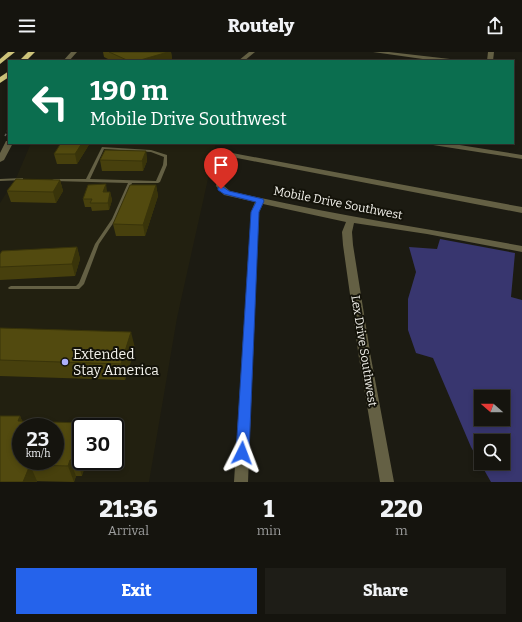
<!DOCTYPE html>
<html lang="en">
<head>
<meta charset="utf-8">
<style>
	body { margin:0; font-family:Bitter,serif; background:#1e1d17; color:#f1f3f6; height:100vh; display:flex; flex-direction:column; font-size:15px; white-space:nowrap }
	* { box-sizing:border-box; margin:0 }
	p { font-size:13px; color:#9d9e9e }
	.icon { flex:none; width:22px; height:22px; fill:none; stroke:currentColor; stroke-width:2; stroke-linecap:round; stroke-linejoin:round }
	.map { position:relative; height:430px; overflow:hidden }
	.side { display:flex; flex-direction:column; background:#15140e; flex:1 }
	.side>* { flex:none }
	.hud { position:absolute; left:8px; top:8px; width:506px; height:84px; border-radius:0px; box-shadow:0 2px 6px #0003,0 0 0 1px #34332e; background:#0b6e4f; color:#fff; overflow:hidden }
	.needle { width:26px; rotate:290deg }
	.buttons { position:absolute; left:474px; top:338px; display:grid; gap:8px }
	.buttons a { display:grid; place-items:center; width:36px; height:36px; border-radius:0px; background:#15140e; box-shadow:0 2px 6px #0003,0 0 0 1px #34332e; font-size:20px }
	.speed { position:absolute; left:12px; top:366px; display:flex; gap:8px; font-size:20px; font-weight:700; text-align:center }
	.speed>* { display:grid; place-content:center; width:52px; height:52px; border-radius:50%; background:#15140e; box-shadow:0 2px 6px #0003,0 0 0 1px #34332e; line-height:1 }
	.speed small { font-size:10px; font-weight:400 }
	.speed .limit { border:2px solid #111; border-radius:6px; background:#fff; color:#111 }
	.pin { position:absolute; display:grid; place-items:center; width:34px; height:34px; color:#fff; margin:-41px -17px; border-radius:50% 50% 50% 0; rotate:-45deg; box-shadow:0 0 4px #0007 }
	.pin .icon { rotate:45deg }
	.me { position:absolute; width:44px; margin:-22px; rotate:3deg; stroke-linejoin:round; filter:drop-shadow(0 0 3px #0008) }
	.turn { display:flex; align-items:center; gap:14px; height:84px; padding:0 16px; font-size:18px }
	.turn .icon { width:52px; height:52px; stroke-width:2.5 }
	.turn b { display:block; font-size:28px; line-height:34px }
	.eta { display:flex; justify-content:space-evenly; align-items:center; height:68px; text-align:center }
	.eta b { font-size:24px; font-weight:800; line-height:28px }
	.cta { display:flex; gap:8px; margin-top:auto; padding:8px 16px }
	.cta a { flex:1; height:46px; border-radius:0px; background:#2563eb; color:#fff; font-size:16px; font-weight:800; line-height:46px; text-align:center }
	.cta a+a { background:#1e1d17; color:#f1f3f6 }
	header { display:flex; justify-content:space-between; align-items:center; height:52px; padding:0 16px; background:#15140e; font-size:18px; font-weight:800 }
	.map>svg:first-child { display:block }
</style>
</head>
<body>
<header><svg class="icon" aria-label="menu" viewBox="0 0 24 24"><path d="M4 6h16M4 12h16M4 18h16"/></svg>Routely<svg class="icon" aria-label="share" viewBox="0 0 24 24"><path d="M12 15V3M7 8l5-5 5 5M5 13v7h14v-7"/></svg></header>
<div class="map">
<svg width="522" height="430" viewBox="0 0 522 430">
	<rect width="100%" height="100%" fill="#1c1b12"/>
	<!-- built -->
	<path fill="#222010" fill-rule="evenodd" d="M 31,91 L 216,91 L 177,266 L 149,430 L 0,430 L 0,151 L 17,124 ZM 21,375 L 55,375 L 55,409 L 21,409 ZM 81,375 L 115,375 L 115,409 L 81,409 Z"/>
	<!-- forest -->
	<path fill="#38366f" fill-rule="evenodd" d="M 440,187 L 515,201 L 511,245 L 522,248 L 522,430 L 491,430 L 471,395 L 433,306 L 416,301 L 408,278 L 408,247 L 416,220 L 409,195 L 437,197 ZM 481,345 L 503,345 L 503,367 L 481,367 ZM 481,389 L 503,389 L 503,411 L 481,411 Z"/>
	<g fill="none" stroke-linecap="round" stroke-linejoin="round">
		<!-- path -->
		<polyline stroke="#64635b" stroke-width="1.5" stroke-dasharray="2.5 2.5" stroke-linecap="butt" points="5,84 9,76"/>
		<!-- service -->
		<g fill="#646044" fill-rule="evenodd">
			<path d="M 102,95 L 151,98 L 167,103 L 167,113 L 160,130 L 158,131 L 132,131 L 116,167 L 99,192 L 84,232 L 79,237 L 9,237 L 8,236 L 9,235 L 11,234 L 76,234 L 79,231 L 95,192 L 112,167 L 128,131 L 54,129 L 52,128 L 54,127 L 86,127 ZM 104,97 L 151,100 L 164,105 L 163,113 L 156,129 L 90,127 Z"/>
			<polygon points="22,126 23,126 23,128 0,129 0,127"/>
		</g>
		<!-- minor -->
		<g fill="#646044" fill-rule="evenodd">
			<polygon points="71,0 77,0 69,9 63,9"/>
			<polygon points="249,0 255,0 244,9 238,9"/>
			<polygon points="373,0 389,0 450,7 453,9 437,9"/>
			<polygon points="488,0 494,0 493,9 487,9"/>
			<polygon points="6,89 9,89 9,91 13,91 4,108 0,110 0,101"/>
			<polygon points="429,91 447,91 522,103 522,107 433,93"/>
			<path d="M 232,101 L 522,155 L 522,161 L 232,105 L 229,108 L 224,134 L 230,139 C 326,162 425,176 522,194 L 522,200 L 427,182 L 354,171 L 352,180 L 353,193 L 371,306 L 394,430 L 380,430 L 359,306 L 343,193 L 342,180 L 346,170 L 263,152 L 259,160 L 248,430 L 234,430 L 251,160 L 255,150 L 224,143 L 216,134 L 221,108 L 224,102 Z"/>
		</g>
		<!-- motorway -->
		<g fill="#cec47a" fill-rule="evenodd">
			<polygon points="8,0 15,0 0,12 0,7"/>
			<polygon points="28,0 35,0 26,9 19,9"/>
			<polygon points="9,19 9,25 0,31 0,25"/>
		</g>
	</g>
	<!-- wall -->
	<g fill="#47400d">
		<polygon points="103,0 171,0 172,7 167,9 112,9 104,5"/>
		<polygon points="90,91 77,112 57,112 54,102"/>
		<polygon points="146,99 147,109 143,119 102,119 100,108"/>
		<polygon points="60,128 63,139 56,151 11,150 7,139"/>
		<polygon points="156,133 158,144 145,184 116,184 113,172"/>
		<polygon points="107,139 107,140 110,140 112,148 109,158 92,159 91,155 85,155 83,147"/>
		<polygon points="77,195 80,207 75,224 0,228 0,202"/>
		<polygon points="0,276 135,296 125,328 0,324"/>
		<polygon points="20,364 22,369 83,371 84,375 81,375 82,424 76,424 74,430 37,429 0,430"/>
	</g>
	<!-- shaded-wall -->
	<g fill="#39340a">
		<polygon points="168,0 171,0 172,7 167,9 137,9"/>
		<polygon points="82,91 90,91 77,112 75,102"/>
		<polygon points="146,99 147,109 143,119 142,109"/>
		<polygon points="60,128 63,139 56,151 53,140"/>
		<polygon points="106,132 107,139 105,148 103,140"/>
		<polygon points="156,133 158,144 145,184 143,173"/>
		<polygon points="110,140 112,148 109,158 108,151"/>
		<polygon points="77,195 80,207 75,224 72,212"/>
		<polygon points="131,280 135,296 125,328 121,312"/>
		<polygon points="20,364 25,375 18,369"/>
		<polygon points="83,371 84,375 81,375"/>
		<polygon points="81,395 81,409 87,409 82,424 77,408"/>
		<polygon points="70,408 76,424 74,430 68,414"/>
		<polygon points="30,413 37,429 37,430 23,430"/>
	</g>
	<!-- building -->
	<g fill="#524a0f" stroke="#39340a" fill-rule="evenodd">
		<polygon points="109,0 168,0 137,9 129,9"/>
		<polygon points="61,91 82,91 75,102 54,102"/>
		<polygon points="105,98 146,99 142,109 100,108"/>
		<polygon points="16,127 60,128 53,140 7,139"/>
		<polygon points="106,132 103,140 110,140 108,151 90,151 92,147 83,147 88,133"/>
		<polygon points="130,133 156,133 143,173 113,172"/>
		<polygon points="77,195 72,212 0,215 0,202 2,199"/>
		<polygon points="0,276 131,280 121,312 0,308"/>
		<path d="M 0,364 L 20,364 L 18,369 L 83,371 L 81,375 L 81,395 L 77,408 L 70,408 L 68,414 L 30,413 L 23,430 L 0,430 ZM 21,375 L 55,375 L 55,409 L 21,409 Z"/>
	</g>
	<!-- route -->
	<polygon fill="#2563eb" stroke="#184099" points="218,135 223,135 229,139 263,147 264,149 259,160 249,401 247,405 242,407 238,405 236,401 251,160 256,150 224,142 218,138"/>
	<!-- markers -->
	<circle fill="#acaffb" stroke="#131209" stroke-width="1.5" cx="65" cy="310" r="4"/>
	<g text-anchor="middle" stroke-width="4" stroke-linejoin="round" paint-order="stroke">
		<!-- street labels -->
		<g font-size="12" fill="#f3f2ec" stroke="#131209">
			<text transform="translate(338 151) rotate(11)" y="4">Mobile Drive Southwest</text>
			<text transform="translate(364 299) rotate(81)" y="4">Lex Drive Southwest</text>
		</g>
		<!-- near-poi labels -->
		<g font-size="14" fill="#f3f2ec" stroke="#131209" text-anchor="start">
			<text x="73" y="307">Extended<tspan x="73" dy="16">Stay America</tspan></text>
		</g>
	</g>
</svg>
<div class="buttons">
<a><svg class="needle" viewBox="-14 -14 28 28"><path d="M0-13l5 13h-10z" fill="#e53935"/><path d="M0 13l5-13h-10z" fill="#9d9e9e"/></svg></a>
<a><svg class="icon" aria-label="search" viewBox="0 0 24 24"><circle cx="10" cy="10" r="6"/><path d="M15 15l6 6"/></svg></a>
</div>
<div class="speed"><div>23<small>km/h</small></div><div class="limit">30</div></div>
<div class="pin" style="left:221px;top:137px;background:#d93025"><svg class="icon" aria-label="arrive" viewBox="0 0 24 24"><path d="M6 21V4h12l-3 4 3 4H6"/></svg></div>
<svg class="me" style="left:242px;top:401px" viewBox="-20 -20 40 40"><path d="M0-17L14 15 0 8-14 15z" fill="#2563eb" stroke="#fff" stroke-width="4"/></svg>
<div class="hud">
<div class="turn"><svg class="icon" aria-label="left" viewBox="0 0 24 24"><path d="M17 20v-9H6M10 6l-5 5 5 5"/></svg><div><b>190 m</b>Mobile Drive Southwest</div></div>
</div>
</div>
<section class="side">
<div class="eta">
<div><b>21:36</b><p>Arrival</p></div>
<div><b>1</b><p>min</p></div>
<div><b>220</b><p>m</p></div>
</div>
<div class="cta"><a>Exit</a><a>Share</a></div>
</section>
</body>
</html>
